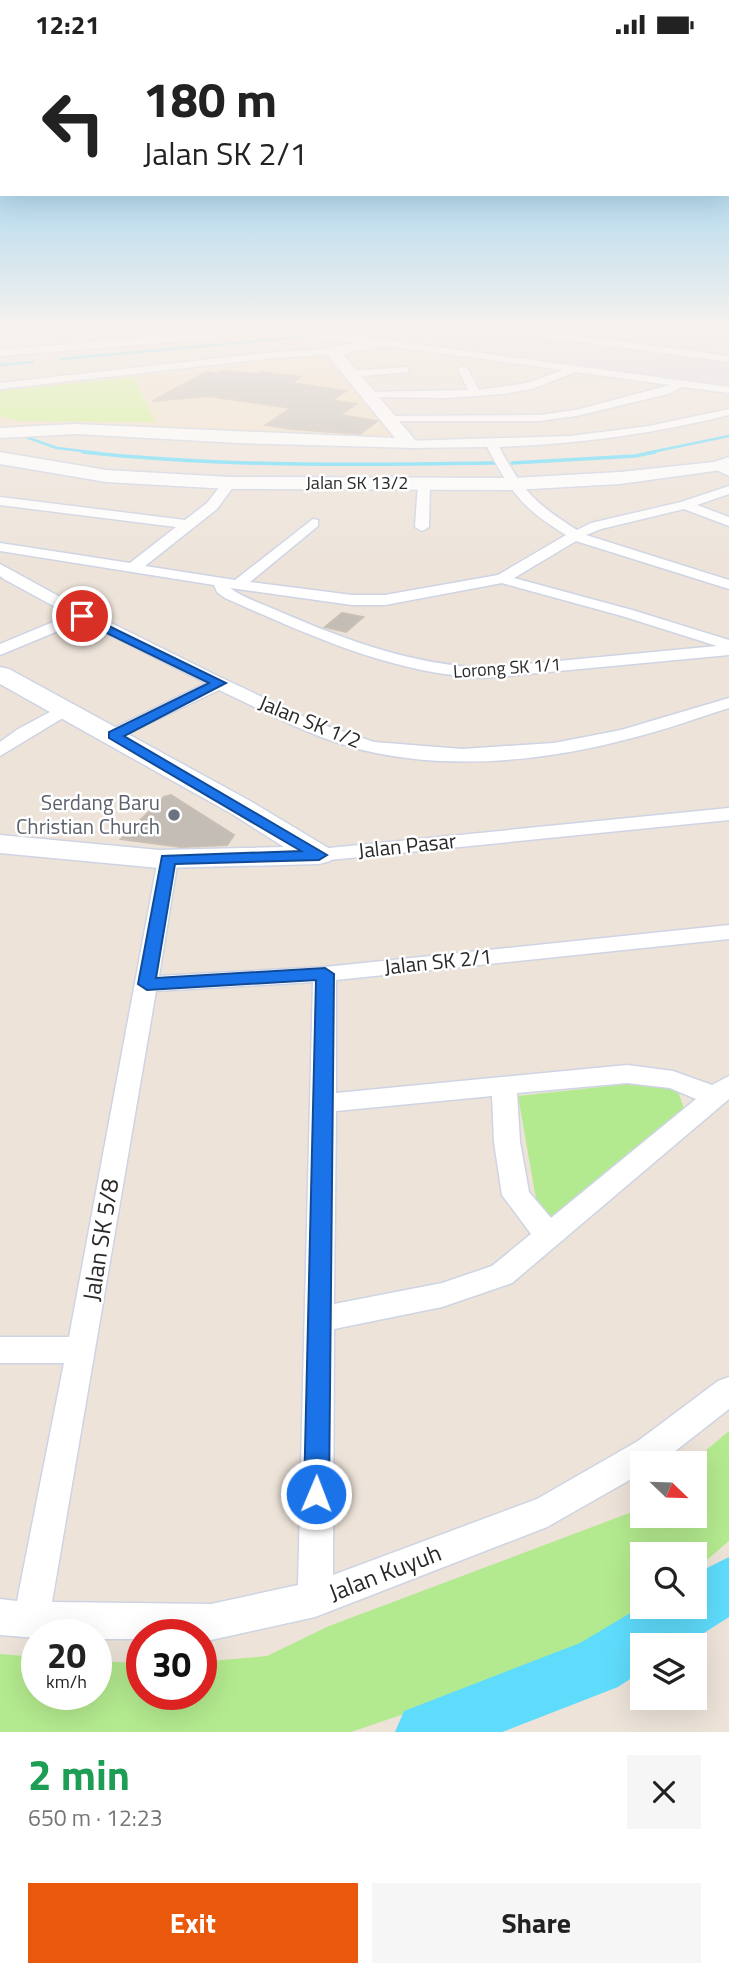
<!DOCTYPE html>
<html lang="en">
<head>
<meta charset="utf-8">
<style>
	body { margin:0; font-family:"Titillium Web",sans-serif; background:#f6f6f6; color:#222; height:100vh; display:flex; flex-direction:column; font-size:26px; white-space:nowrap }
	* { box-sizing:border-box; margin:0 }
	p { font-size:23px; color:#767676 }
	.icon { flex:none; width:38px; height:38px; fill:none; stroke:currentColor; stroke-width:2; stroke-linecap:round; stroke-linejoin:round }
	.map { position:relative; height:1683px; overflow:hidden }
	.drawer { display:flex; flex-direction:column; background:#fff; flex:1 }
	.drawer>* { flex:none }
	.hud { position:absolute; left:0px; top:0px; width:730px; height:147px; box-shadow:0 7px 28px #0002; background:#fff; color:#222; overflow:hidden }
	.needle { width:46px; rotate:113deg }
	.fabs { position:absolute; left:630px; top:1402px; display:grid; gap:14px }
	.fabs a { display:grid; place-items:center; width:77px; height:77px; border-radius:0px; background:#fff; box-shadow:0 7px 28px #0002; font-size:35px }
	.speed { position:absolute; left:21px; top:1570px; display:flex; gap:14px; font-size:35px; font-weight:700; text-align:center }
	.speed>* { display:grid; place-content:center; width:91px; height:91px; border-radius:50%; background:#fff; box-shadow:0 7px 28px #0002; line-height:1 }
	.speed small { font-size:18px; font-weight:400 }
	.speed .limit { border:10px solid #d22; background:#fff; color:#111 }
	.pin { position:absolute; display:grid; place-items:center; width:60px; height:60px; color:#fff; margin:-30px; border:4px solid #fff; border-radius:50%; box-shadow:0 2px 7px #0007 }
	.me { position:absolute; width:77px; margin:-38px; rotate:1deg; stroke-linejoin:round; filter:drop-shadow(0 0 5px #0008) }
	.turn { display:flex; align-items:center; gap:24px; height:147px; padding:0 28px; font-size:32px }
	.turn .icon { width:91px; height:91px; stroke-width:2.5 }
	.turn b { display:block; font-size:49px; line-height:60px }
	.round { display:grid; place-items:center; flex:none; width:74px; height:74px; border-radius:0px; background:#f6f6f6 }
	.summary { display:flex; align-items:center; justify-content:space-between; height:119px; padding:0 28px }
	h1 { font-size:42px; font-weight:700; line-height:52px; color:#1e9e55 }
	.action { display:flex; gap:14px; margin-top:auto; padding:14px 28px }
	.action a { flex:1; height:80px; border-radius:0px; background:#ea580c; color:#fff; font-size:28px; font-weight:700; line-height:80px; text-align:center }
	.action a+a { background:#f6f6f6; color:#222 }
	.status { display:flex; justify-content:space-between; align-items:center; height:49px; padding:0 35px; background:#fff; direction:ltr }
	.status svg { height:19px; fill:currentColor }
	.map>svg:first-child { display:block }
</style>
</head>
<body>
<div class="status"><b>12:21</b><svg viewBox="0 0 49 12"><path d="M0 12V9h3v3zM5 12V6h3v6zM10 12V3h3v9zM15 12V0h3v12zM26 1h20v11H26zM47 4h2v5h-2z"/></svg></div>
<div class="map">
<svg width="729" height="1683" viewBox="0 0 729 1683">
	<rect width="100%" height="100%" fill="#ede3d9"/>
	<!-- industrial -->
	<polygon fill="#dddbe5" points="411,281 729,281 729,337 425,296 442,285"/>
	<!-- education -->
	<polygon fill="#f1e0c6" points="290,308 326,309 381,368 392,387 256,386 0,376 0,339 148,323 179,328 186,324"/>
	<!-- green -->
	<g fill="#b4ea8f">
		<polygon points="655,1032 676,1037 686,1065 552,1173 536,1150 518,1047"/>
		<polygon points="729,1382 729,1492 695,1521 695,1505 642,1505 643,1558 542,1618 351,1683 0,1683 0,1605 37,1608 37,1645 96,1645 96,1612 142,1614 142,1645 201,1645 201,1613 267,1607 329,1577 632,1463 642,1454 642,1466 695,1466 695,1414 691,1414"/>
	</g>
	<!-- pitch -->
	<polygon fill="#cdf389" points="134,328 155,373 18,372 0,367 0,342"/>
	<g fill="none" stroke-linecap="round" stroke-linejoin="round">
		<!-- stream-far1 -->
		<g stroke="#5fdcfc" stroke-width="2.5">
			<polyline points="61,310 312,287"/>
			<polyline points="0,316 33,313"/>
			<polyline points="20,386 57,399 99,404"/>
			<polyline points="647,404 729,387"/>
		</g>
		<!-- stream -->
		<g stroke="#5fdcfc" stroke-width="3.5">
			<path d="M 83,403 C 220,418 357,416 495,414"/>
			<polyline points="512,414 635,407 655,403"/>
		</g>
		<!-- river -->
		<polygon fill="#5fdcfc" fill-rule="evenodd" points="729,1508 729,1568 685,1596 642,1596 642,1622 618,1638 502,1683 395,1683 404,1662 580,1594 642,1557 695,1558 695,1525"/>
	</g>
	<!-- building -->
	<g fill="#c4bdb6" stroke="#c9bfb3" stroke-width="2">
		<polygon points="221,322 258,325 262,323 300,328 292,334 346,342 332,351 356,355 340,366 377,372 360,385 291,380 266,376 291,359 209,347 153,352 206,323 217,325"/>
		<polygon points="342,564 363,568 346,583 325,578"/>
		<polygon points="171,746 234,786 227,796 181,798 121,790 164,748"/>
	</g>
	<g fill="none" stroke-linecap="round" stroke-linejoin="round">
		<!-- street casing -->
		<g stroke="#ced4e4" stroke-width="3">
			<g id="street">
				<polygon points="0,281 25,281 0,286"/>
				<polygon points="223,281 241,281 209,290 0,307 0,301"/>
				<polygon points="511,281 538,281 729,307 729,313 516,284"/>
				<polygon points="378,290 729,338 729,344 682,338 668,345 576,367 539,372 389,372 383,369 385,367 539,366 576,361 670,336 576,323 532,340 502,345 447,349 368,348 364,347 364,343 468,341 458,320 463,317 468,320 479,341 527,334 563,321 374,295 374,291"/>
				<polygon points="333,300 337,301 337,305 274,309 0,340 0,334 274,303"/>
				<polygon points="404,318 408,319 408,323 351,328 346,325 351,322"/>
				<path d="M 729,360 L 729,366 C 653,385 577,395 499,398 C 524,443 533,453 577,481 L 591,474 L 681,453 L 729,437 L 729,445 L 697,456 L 729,468 L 729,477 L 684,460 L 601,480 L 586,486 L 729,531 L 729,540 L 576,492 L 514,529 L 632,561 L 729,591 L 729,606 L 483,629 C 390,624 309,586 225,549 L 217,543 L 214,536 L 0,502 L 0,494 L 130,514 L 176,478 L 0,456 L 0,448 L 185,471 L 207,454 L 225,431 L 230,430 L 236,434 L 217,460 L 145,517 L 235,531 L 313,470 L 318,471 L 318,477 L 250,533 L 352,546 L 385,546 L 498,526 L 566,486 C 521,458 512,445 487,398 L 409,399 L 405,398 L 405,392 L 570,387 L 649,377 ZM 502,534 L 622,567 L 717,597 L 483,619 C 411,615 348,592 283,564 C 266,556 245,550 230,539 L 352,556 L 385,556 Z"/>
				<polygon points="716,414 729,419 729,427 710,418"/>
				<polygon points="424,430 430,434 429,478 422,482 415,478 418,434"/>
				<path d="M 0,515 L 73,555 L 222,629 L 315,673 L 374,693 L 462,700 L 554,694 L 621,681 L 729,649 L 729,659 C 697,669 665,681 632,689 C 543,713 441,723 351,698 C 305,685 262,661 219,641 L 114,691 L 108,690 L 105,686 L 108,682 L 206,634 L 82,572 L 0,606 L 0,595 L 70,566 L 4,530 L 0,527 Z"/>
				<polygon points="65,655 71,656 74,660 71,664 0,707 0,693 18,680"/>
				<polygon points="729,759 729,771 319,812 312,810 309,806 312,802 319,800"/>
				<path d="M 168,804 L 175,806 L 178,810 L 159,927 L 325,918 L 729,876 L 729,890 L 336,931 L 336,1044 L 627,1016 L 673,1022 L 712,1036 L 729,1027 L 729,1050 L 512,1234 L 442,1258 L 334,1280 L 333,1526 L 537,1450 L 638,1392 L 718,1332 L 729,1328 L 729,1360 L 660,1414 L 642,1414 L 642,1424 L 547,1478 L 315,1568 L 211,1591 L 201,1591 L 201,1586 L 142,1586 L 142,1590 L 96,1590 L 96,1586 L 37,1586 L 37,1589 L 0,1586 L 0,1550 L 17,1552 L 64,1314 L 0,1314 L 0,1288 L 69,1288 L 158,810 L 161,806 ZM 313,933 L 298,1536 L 211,1555 L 52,1553 L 156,942 ZM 627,1034 L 670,1039 L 696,1050 L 551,1169 L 529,1143 L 520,1093 L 517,1044 ZM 492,1047 L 494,1093 L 502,1146 L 531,1185 L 492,1217 L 442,1234 L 334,1255 L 336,1062 Z"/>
			</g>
		</g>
		<!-- secondary casing -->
		<g stroke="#ced4e4" stroke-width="3">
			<g id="secondary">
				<polygon points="283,281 322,281 362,287 369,291 383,290 385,293 383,296 343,305 415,391 418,395 415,399 240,394 75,385 0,389 0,379 75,375 395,389 325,303 328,300 353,294 290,285"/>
				<polygon points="0,403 106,421 230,428 513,429 620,423 714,413 729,408 729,420 620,435 513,441 230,440 106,433 0,415"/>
				<polygon points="0,618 9,620 252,753 330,800 334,806 330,812 319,815 159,819 0,804 0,786 159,801 284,798 232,765 0,635"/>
			</g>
		</g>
		<!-- street -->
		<use href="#street" fill="#fff" fill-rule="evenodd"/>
		<!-- secondary -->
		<use href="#secondary" fill="#fff" fill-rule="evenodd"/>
	</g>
	<!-- sky -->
	<linearGradient id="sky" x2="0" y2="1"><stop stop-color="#71c4f0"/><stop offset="0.54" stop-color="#f7f2ee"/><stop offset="1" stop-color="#f7f2ee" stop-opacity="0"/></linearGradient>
	<rect width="729" height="517" fill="url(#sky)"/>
	<!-- route -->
	<polygon fill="#1a73e8" stroke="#114b97" stroke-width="2" points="82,564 226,634 124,687 327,806 319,811 175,815 156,929 325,919 334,925 329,1445 325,1453 316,1457 307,1453 304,1445 316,931 147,941 138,935 162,807 301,802 109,689 109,683 209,634 78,570 78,565"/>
	<!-- markers -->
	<circle fill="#6b7280" stroke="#fff" stroke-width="2.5" cx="174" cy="766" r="7"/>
	<g text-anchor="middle" stroke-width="5" stroke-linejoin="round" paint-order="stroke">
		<!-- far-street labels -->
		<g font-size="18" fill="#292929" stroke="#fff">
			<text x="357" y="440">Jalan SK 13/2</text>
			<text transform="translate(507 619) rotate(-4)" y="6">Lorong SK 1/1</text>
		</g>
		<!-- street labels -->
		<g font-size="21" fill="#292929" stroke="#fff">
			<text transform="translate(310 673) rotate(22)" y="7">Jalan SK 1/2</text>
			<text transform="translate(407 797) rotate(-6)" y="7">Jalan Pasar</text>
			<text transform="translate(438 913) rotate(-6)" y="7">Jalan SK 2/1</text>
		</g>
		<!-- worship labels -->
		<g font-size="21" fill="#5b616d" stroke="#fff" text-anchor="end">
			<text x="160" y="761">Serdang Baru<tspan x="160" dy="24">Christian Church</tspan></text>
		</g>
		<!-- near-street labels -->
		<g font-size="24" fill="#292929" stroke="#fff">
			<text transform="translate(101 1191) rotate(-81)" y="8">Jalan SK 5/8</text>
			<text transform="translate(385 1524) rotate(-21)" y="8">Jalan Kuyuh</text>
		</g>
	</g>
</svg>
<div class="fabs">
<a><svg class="needle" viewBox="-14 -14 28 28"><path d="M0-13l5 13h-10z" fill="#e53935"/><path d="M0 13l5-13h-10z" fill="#767676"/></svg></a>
<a><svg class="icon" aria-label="search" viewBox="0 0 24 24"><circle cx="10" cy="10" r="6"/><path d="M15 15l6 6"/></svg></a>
<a><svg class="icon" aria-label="layers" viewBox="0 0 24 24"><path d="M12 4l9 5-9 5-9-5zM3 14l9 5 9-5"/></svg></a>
</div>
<div class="speed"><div>20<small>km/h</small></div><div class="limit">30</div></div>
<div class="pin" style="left:82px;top:567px;background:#d93025"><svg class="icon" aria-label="arrive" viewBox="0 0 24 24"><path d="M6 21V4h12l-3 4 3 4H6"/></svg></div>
<svg class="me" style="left:316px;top:1445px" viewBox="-20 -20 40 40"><circle r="17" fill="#1a73e8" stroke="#fff" stroke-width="3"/><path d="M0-11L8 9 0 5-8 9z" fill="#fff"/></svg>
<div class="hud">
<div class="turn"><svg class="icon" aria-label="left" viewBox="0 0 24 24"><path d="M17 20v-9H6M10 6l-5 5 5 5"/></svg><div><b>180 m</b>Jalan SK 2/1</div></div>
</div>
</div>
<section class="drawer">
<div class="summary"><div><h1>2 min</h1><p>650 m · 12:23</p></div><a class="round"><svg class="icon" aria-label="close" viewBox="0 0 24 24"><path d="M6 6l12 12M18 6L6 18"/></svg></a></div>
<div class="action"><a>Exit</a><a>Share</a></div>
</section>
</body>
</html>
